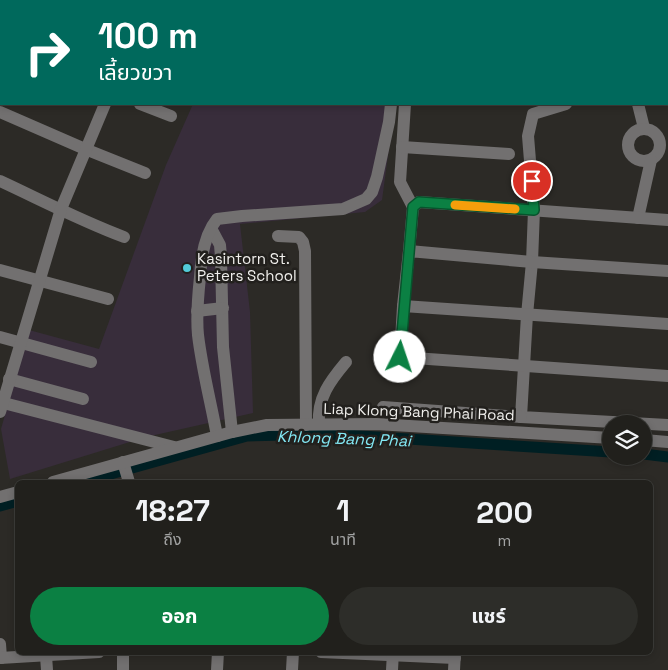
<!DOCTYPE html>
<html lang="th">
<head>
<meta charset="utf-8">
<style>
	body { margin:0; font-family:"Space Grotesk","Noto Sans Thai",sans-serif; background:#2d2d29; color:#f1f3f6; height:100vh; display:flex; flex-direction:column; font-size:19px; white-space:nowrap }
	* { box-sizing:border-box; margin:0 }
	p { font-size:16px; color:#a2a3a3 }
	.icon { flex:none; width:28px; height:28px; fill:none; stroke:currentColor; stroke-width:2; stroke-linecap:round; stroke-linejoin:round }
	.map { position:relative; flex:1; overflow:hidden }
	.sheet { position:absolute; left:15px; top:480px; width:638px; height:175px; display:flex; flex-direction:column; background:#21201c; border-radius:8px; box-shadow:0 2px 8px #0003,0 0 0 1px #3e3e3b }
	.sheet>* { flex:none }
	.top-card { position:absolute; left:0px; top:0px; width:669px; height:105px; box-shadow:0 2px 8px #0003,0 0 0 1px #3e3e3b; background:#00695c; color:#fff; overflow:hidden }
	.buttons { position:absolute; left:602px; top:415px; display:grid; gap:10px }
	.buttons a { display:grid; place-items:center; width:50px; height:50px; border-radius:50%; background:#21201c; box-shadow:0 2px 8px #0003,0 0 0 1px #3e3e3b; font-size:25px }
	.pin { position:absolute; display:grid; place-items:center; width:42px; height:42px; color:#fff; margin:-21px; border:2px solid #fff; border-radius:50%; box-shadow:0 1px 5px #0007 }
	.me { position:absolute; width:55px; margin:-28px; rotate:4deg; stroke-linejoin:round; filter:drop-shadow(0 0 4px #0008) }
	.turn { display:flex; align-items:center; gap:18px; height:105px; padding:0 15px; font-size:22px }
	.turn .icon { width:65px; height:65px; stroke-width:2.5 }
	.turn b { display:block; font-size:35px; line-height:42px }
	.eta { display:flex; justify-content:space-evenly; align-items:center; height:85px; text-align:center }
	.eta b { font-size:30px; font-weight:700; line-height:35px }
	.cta { display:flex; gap:10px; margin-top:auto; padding:10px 15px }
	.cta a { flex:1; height:58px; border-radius:30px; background:#0b8043; color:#fff; font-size:20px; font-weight:700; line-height:58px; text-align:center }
	.cta a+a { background:#2d2d29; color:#f1f3f6 }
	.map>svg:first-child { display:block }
</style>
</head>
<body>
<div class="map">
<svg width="668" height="670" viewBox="0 0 668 670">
	<rect width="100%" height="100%" fill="#2c2a26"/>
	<!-- education -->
	<g fill="#382d3b">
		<polygon points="239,0 389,0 238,1"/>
		<polygon points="193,104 395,104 382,200 365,212 240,224 250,312 253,413 146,437 10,479 1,429 29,330 99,349 166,165"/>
	</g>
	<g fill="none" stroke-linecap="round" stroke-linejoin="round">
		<!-- canal -->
		<g stroke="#001f23" stroke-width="11">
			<polyline points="644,454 668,457"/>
			<polyline points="82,482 247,436 330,434 611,452"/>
			<polyline points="0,506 18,501"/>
		</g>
		<!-- minor -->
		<g stroke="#727070" stroke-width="12">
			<polyline points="57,0 59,1"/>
			<polyline points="212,0 215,1"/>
			<polyline points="368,0 368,1"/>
			<polyline points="513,0 513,1"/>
			<polyline points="150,1 150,0"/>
			<polyline points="293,1 294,0"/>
			<polyline points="314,1 315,0"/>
			<polyline points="0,43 1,44"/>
			<polyline points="140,104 171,116"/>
			<polyline points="405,104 400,182 413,207"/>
			<polyline points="566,104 533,114 528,136 534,210 532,262 527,315 521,417 668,425"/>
			<polyline points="638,104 644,128"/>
			<polyline points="0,112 85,149 145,173"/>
			<circle cx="644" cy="145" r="16"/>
			<polyline points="402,147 509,154"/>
			<path d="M 0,181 C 41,200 81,221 124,237"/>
			<polyline points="638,218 651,160"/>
			<polyline points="212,230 220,245 221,257 223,347 232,432"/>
			<polyline points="278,236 299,237 303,242 305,251 306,425"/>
			<polyline points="409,251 413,207 419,202 668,220"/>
			<polyline points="0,270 108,299"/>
			<polyline points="403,306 409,251 532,262 668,271"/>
			<polyline points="197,311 223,308"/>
			<polyline points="668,324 403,306 400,357 668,376"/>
			<polyline points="0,337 91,362"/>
			<polyline points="9,379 83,399"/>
			<polyline points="0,402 174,447"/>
			<polyline points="383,407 521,417"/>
			<polyline points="0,412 61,209 105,104"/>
			<path d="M 319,424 C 317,398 330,381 346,362"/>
			<path d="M 217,436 C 211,403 202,369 198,335 C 196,315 198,296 200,277 C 201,258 204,235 217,219 L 242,216 L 343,209 L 366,199 L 372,192 L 377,177 L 389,122 L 391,104"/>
			<polyline points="644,440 668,442"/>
			<polyline points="123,462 129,482"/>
			<polyline points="53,482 232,432 267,425 376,424 611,438"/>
			<polyline points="0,497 18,492"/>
			<polyline points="0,644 1,658"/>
			<polyline points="123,652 123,670"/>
			<polyline points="321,652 455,658"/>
			<polyline points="46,656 47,670"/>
			<polyline points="0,658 99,652"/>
			<polyline points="217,670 218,652"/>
			<polyline points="292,670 293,652"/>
			<polyline points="392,670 393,652"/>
			<polyline points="454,670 455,652"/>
		</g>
	</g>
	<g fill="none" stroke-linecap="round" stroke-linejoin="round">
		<!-- route casing -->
		<g stroke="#07532c" stroke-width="12">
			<polyline id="route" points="400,357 413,207 419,202 534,210 532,181"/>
		</g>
		<!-- route -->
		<use href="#route" stroke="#0b8043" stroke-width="9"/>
		<!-- slow -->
		<polyline stroke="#f59e0b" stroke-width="9" points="455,205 515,209"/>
	</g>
	<!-- markers -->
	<circle fill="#52cbd9" stroke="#22201d" stroke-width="2" cx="187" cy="268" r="5"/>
	<g text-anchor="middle" stroke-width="5" stroke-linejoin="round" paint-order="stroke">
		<!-- poi labels -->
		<g font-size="15" fill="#f0efec" stroke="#22201d" text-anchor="start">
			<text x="197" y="264">Kasintorn St.<tspan x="197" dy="17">Peters School</tspan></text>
		</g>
		<!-- street labels -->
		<g font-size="15" fill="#f0efec" stroke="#22201d">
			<text transform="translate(419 412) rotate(2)" y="5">Liap Klong Bang Phai Road</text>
		</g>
		<!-- water labels -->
		<g font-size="16" font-style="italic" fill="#83e8f4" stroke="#22201d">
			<text transform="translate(344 438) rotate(2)" y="6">Khlong Bang Phai</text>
		</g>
	</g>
</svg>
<div class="buttons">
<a><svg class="icon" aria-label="layers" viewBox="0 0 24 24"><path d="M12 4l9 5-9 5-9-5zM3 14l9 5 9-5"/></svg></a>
</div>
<div class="pin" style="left:532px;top:181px;background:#d93025"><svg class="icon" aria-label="arrive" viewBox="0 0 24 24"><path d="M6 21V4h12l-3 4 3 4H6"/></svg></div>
<svg class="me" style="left:400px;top:357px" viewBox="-20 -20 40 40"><circle r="19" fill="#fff"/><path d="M0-13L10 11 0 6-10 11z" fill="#0b8043"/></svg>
<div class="top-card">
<div class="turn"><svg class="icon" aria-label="right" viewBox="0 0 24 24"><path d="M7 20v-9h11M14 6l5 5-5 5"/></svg><div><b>100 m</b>เลี้ยวขวา</div></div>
</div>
<section class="sheet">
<div class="eta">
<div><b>18:27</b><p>ถึง</p></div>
<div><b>1</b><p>นาที</p></div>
<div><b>200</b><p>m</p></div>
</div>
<div class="cta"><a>ออก</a><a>แชร์</a></div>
</section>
</div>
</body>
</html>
